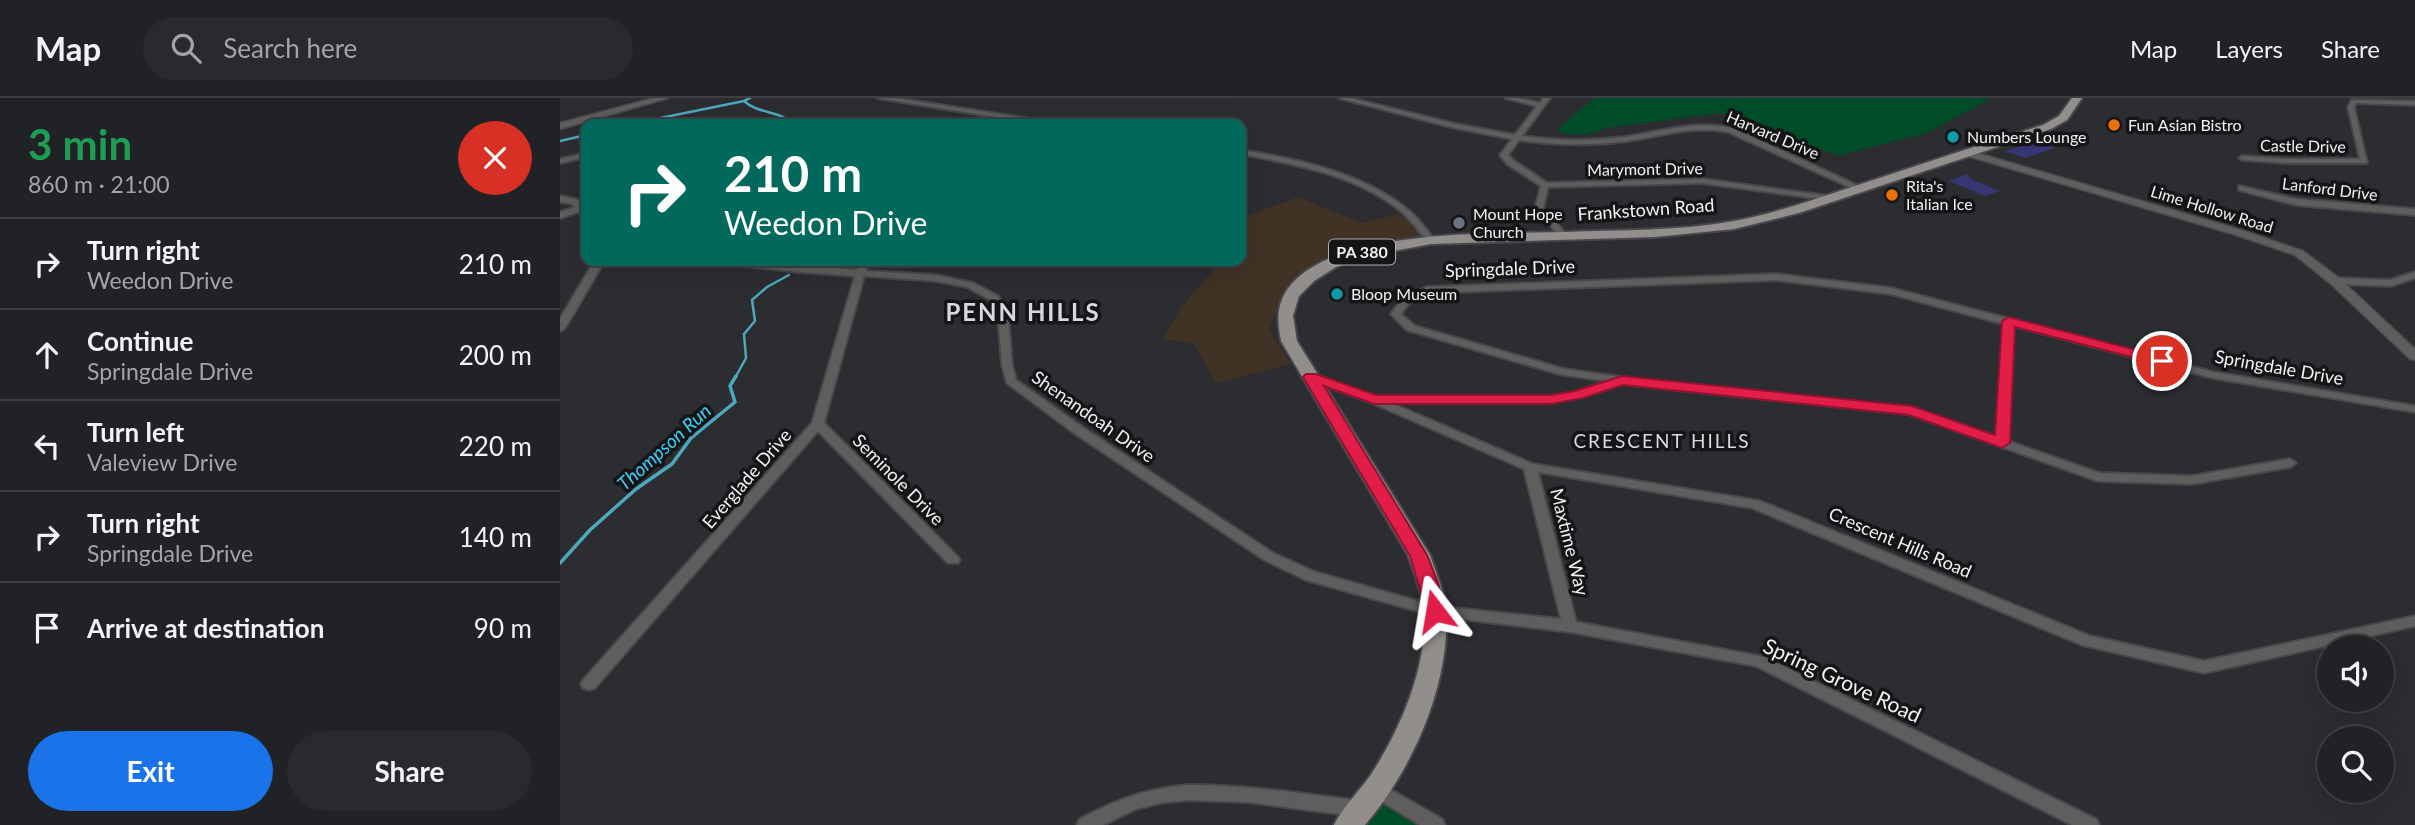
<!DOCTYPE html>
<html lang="en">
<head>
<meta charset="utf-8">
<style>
	body { margin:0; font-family:Lato,sans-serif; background:#292a2d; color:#f1f3f6; height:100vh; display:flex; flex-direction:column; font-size:26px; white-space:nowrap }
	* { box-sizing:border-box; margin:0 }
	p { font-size:23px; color:#a2a4a7 }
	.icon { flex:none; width:38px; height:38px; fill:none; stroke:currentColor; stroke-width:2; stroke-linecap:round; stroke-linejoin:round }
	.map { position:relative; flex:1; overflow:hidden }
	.details { display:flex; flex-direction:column; background:#212225; width:560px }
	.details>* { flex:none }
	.banner { position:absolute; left:21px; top:21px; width:665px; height:147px; border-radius:14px; box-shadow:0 7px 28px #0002,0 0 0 2px #3e3f42; background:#00695c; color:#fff; overflow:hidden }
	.fabs { position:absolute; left:1757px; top:537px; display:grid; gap:14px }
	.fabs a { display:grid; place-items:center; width:77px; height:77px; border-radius:50%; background:#212225; box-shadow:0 7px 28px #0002,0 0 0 2px #3e3f42; font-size:35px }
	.pin { position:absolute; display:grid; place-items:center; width:60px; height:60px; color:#fff; margin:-30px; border:4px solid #fff; border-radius:50%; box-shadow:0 2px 7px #0007 }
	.me { position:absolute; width:77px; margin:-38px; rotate:346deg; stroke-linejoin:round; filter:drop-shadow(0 0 5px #0008) }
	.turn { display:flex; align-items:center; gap:24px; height:147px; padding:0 28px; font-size:32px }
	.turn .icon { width:91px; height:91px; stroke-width:2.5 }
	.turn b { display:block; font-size:49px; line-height:60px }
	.round { display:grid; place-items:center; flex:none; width:74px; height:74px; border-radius:37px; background:#292a2d }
	.headline { display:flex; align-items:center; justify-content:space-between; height:119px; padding:0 28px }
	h1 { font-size:42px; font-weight:700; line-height:52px; color:#1e9e55 }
	.primary-button { display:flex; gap:14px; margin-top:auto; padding:14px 28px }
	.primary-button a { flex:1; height:80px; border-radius:42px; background:#1a73e8; color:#fff; font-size:28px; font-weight:700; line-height:80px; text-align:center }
	.primary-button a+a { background:#292a2d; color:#f1f3f6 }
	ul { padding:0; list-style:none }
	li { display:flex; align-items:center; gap:21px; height:91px; padding:0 28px; border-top:2px solid #3e3f42 }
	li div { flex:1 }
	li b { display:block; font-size:26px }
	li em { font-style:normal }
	header { display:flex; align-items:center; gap:42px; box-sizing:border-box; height:98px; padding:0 35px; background:#212225; border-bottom:2px solid #3e3f42 }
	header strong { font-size:33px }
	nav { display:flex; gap:38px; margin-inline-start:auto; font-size:24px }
	.search { width:490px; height:63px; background:#292a2d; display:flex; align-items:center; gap:18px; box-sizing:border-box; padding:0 24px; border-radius:38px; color:#a2a4a7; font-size:26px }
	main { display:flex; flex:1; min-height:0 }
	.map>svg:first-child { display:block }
</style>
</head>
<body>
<header>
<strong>Map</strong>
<div class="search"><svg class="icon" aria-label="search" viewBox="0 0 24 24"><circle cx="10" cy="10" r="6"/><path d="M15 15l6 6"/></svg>Search here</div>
<nav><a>Map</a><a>Layers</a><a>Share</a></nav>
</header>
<main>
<section class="details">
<div class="headline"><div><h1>3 min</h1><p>860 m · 21:00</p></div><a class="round" style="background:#d93025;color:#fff"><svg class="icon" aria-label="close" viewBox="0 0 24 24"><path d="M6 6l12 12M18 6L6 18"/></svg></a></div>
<ul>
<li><svg class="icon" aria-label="right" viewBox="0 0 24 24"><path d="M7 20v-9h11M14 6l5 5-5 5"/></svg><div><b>Turn right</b><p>Weedon Drive</p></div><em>210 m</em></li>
<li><svg class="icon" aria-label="ahead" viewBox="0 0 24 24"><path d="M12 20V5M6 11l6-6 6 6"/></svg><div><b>Continue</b><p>Springdale Drive</p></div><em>200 m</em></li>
<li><svg class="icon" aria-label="left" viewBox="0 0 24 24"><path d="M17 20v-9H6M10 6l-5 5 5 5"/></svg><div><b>Turn left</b><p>Valeview Drive</p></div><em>220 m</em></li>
<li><svg class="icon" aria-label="right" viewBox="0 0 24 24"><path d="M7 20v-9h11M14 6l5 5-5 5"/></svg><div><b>Turn right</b><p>Springdale Drive</p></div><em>140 m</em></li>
<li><svg class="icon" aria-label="arrive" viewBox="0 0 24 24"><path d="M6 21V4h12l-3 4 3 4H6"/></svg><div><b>Arrive at destination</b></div><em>90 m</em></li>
</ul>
<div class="primary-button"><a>Exit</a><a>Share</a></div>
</section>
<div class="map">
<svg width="1855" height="727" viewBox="0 0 1855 727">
	<rect width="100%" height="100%" fill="#2c2d31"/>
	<!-- commercial -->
	<polygon fill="#403225" points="738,99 802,125 839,116 862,138 800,148 749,171 724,194 709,232 731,266 656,285 634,245 603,241 622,208 657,168 653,163 681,163 681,120"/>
	<!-- green -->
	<g fill="#004c29">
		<polygon points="1034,0 1432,0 1367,35 1280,57 1250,49 1198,24 1159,15 1047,30 1026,37 1005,36 997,32"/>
		<polygon points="817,692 876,727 788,727"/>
	</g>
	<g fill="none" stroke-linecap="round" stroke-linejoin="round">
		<!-- stream-far1 -->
		<g stroke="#4da8bd" stroke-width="2.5">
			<path d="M 190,0 L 184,3 C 198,16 219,12 233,26"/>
			<polyline points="71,26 184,3"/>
			<polyline points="0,43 26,37"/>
			<polyline points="175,280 186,260 184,236 195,223 192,202 207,189 229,177"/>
		</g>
		<!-- stream -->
		<polyline stroke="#4da8bd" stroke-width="3.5" points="0,465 30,432 76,391 112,366 131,340 175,304 170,288 176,278"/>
	</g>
	<!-- building -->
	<g fill="#363675">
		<polygon points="1478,43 1495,50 1465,60 1445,53"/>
		<polygon points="1407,76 1411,81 1440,93 1425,98 1389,83"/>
	</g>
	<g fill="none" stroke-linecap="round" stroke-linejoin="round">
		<!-- minor casing -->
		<g stroke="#48484c" stroke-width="4">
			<g id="minor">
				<polygon points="318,0 334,0 491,24 495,26 479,26"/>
				<path d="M 779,0 L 790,0 L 891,25 L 955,37 L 977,8 L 945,0 L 957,0 L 980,5 L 983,0 L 990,0 L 962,38 C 996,43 1031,43 1065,39 C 1104,33 1133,22 1173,30 L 1303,90 L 1296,92 L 1168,34 C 1132,27 1102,38 1067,43 C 1031,48 995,47 959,42 L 948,57 L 953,62 L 987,85 L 1142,81 L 1269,98 L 1273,100 L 1269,102 L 1142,85 L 988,89 L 983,110 L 1008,138 L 1004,141 L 1001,140 L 975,110 L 981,88 L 947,66 L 940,57 L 952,41 L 891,29 Z"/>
				<polygon points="1792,2 1855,3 1855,7 1796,5 1794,9 1807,65 1729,65 1683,62 1679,60 1683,58 1729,61 1800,61 1788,9"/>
				<path d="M 681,52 C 737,61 800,74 846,110 C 857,118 866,131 875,142 L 868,144 C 860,134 852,124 843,115 C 800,78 735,66 681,56 Z"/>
				<polygon points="26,55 26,59 0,65 0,61"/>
				<polygon points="1679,88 1736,101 1855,111 1855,117 1736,107 1679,92"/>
				<polygon points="0,98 15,101 26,108 26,114 22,113 0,120 0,114 16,109 10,105 0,104"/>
				<polygon points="39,163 52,163 41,169 5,230 0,233 0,221 32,167"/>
				<path d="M 167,163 L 193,163 L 297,172 L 300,163 L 308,163 L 306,173 L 376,177 L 413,185 L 438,198 L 448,217 L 452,267 L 456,282 L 522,329 L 713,455 L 755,474 L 875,508 L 1001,521 L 964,371 L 810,304 L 747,281 L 746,279 L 747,277 L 755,277 L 815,299 L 991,298 L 1016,294 L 1047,283 L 999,276 L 847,232 L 831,216 L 842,201 L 867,189 L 1216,176 L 1331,190 L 1653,274 L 1855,308 L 1855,314 L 1653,280 L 1454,228 L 1448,343 L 1539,375 L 1632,378 L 1730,361 L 1736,365 L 1730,369 L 1632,386 L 1538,383 L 1349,316 L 1062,286 L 1022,299 L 991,304 L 831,305 L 973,366 L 1200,403 L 1530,538 L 1644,563 L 1855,518 L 1855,528 L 1644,575 L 1522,547 L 1192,410 L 978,374 L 1016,524 L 1204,559 L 1536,721 L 1539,727 L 1512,727 L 1196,568 L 1010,534 L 875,518 L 746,482 L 703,461 L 514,335 L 447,285 L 442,267 L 438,217 L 431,202 L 407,189 L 376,183 L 304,178 L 264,325 L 398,459 L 400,462 L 398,465 L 388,465 L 258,333 L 35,590 L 29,592 L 23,590 L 21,586 L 23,582 L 252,325 L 295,178 L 239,174 L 171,166 ZM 1216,182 L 1331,196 L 1444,226 L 1436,339 L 1351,310 L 1097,284 L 1004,271 L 855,228 L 841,216 L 849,205 L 869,195 Z"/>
				<polygon points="1855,174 1855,180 1831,188 1775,186 1770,183 1775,180 1830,182"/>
				<polygon points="817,684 882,721 885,727 860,727 811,697 808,692 811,687"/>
				<path d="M 628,687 C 687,687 744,696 802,703 L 808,705 L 811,711 L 808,717 L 802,719 L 687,704 L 628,702 L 600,705 L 576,711 L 543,727 L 517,727 L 520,721 C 559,701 584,691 628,687 Z"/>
			</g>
		</g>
		<!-- tertiary casing -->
		<g stroke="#48484c" stroke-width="3">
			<g id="tertiary">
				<polygon points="94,0 108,0 0,31 0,25"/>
				<polygon points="1407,52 1681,132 1743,153 1779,180 1855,251 1855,262 1850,261 1771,186 1735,157 1673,136 1404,57 1404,53"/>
			</g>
		</g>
		<!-- primary casing -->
		<g stroke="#48484c" stroke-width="4">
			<path id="primary" d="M 1512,0 L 1522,0 L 1507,22 L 1491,31 L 1239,115 L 1174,131 L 1095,139 L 871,146 L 802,159 L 776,169 L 754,183 L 739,198 L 733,218 L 737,243 L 870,457 C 876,475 885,494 886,514 C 890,587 852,672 805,727 L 774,727 C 783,708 800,693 812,675 C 841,630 870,564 863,509 C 861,491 854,474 848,457 L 721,243 C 718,226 716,213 724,197 C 760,129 939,136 1005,134 C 1061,132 1119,133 1174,123 C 1218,115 1260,99 1301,86 C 1362,66 1422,46 1483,27 L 1499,18 Z"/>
		</g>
		<!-- minor -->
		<use href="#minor" fill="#605e5d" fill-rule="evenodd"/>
		<!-- tertiary -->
		<use href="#tertiary" fill="#605e5d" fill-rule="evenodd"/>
		<!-- primary -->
		<use href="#primary" fill="#918e8b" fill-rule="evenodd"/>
	</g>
	<!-- route -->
	<polygon fill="#e11d48" stroke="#92132f" stroke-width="2" points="1449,219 1607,260 1609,263 1602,267 1455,229 1450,345 1442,350 1349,317 1063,287 1023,300 991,306 814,306 764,288 867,457 878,485 884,513 882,518 868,518 850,458 743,279 746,276 756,276 816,297 991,297 1015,293 1062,278 1352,308 1435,337 1442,223"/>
	<!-- markers -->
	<g fill="#e8710a" stroke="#151517" stroke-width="2.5">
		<circle cx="1554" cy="27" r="7"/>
		<circle cx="1332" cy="97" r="7"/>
	</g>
	<g fill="#0f9aa8" stroke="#151517" stroke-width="2.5">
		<circle cx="1393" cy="39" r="7"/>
		<circle cx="777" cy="196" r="7"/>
	</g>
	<circle fill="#6b7280" stroke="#151517" stroke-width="2.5" cx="899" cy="125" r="7"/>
	<g text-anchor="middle" stroke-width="7" stroke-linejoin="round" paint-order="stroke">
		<!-- far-poi labels -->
		<g font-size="16" fill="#f1f1f4" stroke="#151517" text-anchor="start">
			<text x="1568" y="33">Fun Asian Bistro</text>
			<text x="1407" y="45">Numbers Lounge</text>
			<text x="1346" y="94">Rita's<tspan x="1346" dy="18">Italian Ice</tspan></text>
			<text x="913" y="122">Mount Hope<tspan x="913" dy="18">Church</tspan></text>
			<text x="791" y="202">Bloop Museum</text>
		</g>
		<!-- far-street labels -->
		<g font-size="16" fill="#f1f1f4" stroke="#151517">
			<text transform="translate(1213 37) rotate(23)" y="6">Harvard Drive</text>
			<text transform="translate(1743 48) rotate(1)" y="6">Castle Drive</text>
			<text transform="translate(1085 71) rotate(-1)" y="6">Marymont Drive</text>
			<text transform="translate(1770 91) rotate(7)" y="6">Lanford Drive</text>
			<text transform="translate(1652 111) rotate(17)" y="6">Lime Hollow Road</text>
		</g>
		<!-- shield labels -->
		<rect fill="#151517" stroke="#afafb2" stroke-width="2" x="769" y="141.5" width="66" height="25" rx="5"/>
		<g font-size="16" font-weight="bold" fill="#f1f1f4">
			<text x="802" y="160">PA 380</text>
		</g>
		<!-- street labels -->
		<g font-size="18" fill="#f1f1f4" stroke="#151517">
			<text transform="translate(1086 112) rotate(-4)" y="6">Frankstown Road</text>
			<text transform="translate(950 171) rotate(-2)" y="6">Springdale Drive</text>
			<text transform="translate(1719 270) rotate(10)" y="6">Springdale Drive</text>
			<text transform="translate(533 319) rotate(35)" y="6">Shenandoah Drive</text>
			<text transform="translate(187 381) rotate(-49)" y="6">Everglade Drive</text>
			<text transform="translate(338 382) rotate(45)" y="6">Seminole Drive</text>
			<text transform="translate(1009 444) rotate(76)" y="6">Maxtime Way</text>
			<text transform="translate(1340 445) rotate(23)" y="6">Crescent Hills Road</text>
		</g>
		<!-- neighbourhood labels -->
		<g font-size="19" letter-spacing="2" fill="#d8d9df" stroke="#151517">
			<text x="1102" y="350">CRESCENT HILLS</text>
		</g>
		<!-- water labels -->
		<g font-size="19" font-style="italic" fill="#38d3fc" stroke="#151517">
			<text transform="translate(104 349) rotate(-42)" y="7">Thompson Run</text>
		</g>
		<!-- near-street labels -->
		<g font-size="21" fill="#f1f1f4" stroke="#151517">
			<text transform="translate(1282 583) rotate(25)" y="7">Spring Grove Road</text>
		</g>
		<!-- district labels -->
		<g font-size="24" font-weight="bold" letter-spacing="2" fill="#d8d9df" stroke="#151517">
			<text x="463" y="223">PENN HILLS</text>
		</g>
	</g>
</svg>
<div class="fabs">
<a><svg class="icon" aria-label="sound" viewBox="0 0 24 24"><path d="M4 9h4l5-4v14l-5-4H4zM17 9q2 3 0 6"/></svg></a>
<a><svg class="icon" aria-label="search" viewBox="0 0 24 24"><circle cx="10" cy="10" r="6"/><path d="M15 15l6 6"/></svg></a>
</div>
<div class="pin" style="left:1602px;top:263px;background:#d93025"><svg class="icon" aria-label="arrive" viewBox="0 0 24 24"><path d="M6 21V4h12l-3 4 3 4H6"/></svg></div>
<svg class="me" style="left:875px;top:513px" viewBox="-20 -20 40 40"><path d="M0-17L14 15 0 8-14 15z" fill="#e11d48" stroke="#fff" stroke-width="4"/></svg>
<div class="banner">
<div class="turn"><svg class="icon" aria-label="right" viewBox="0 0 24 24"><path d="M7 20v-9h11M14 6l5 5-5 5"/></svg><div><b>210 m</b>Weedon Drive</div></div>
</div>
</div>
</main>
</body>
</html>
